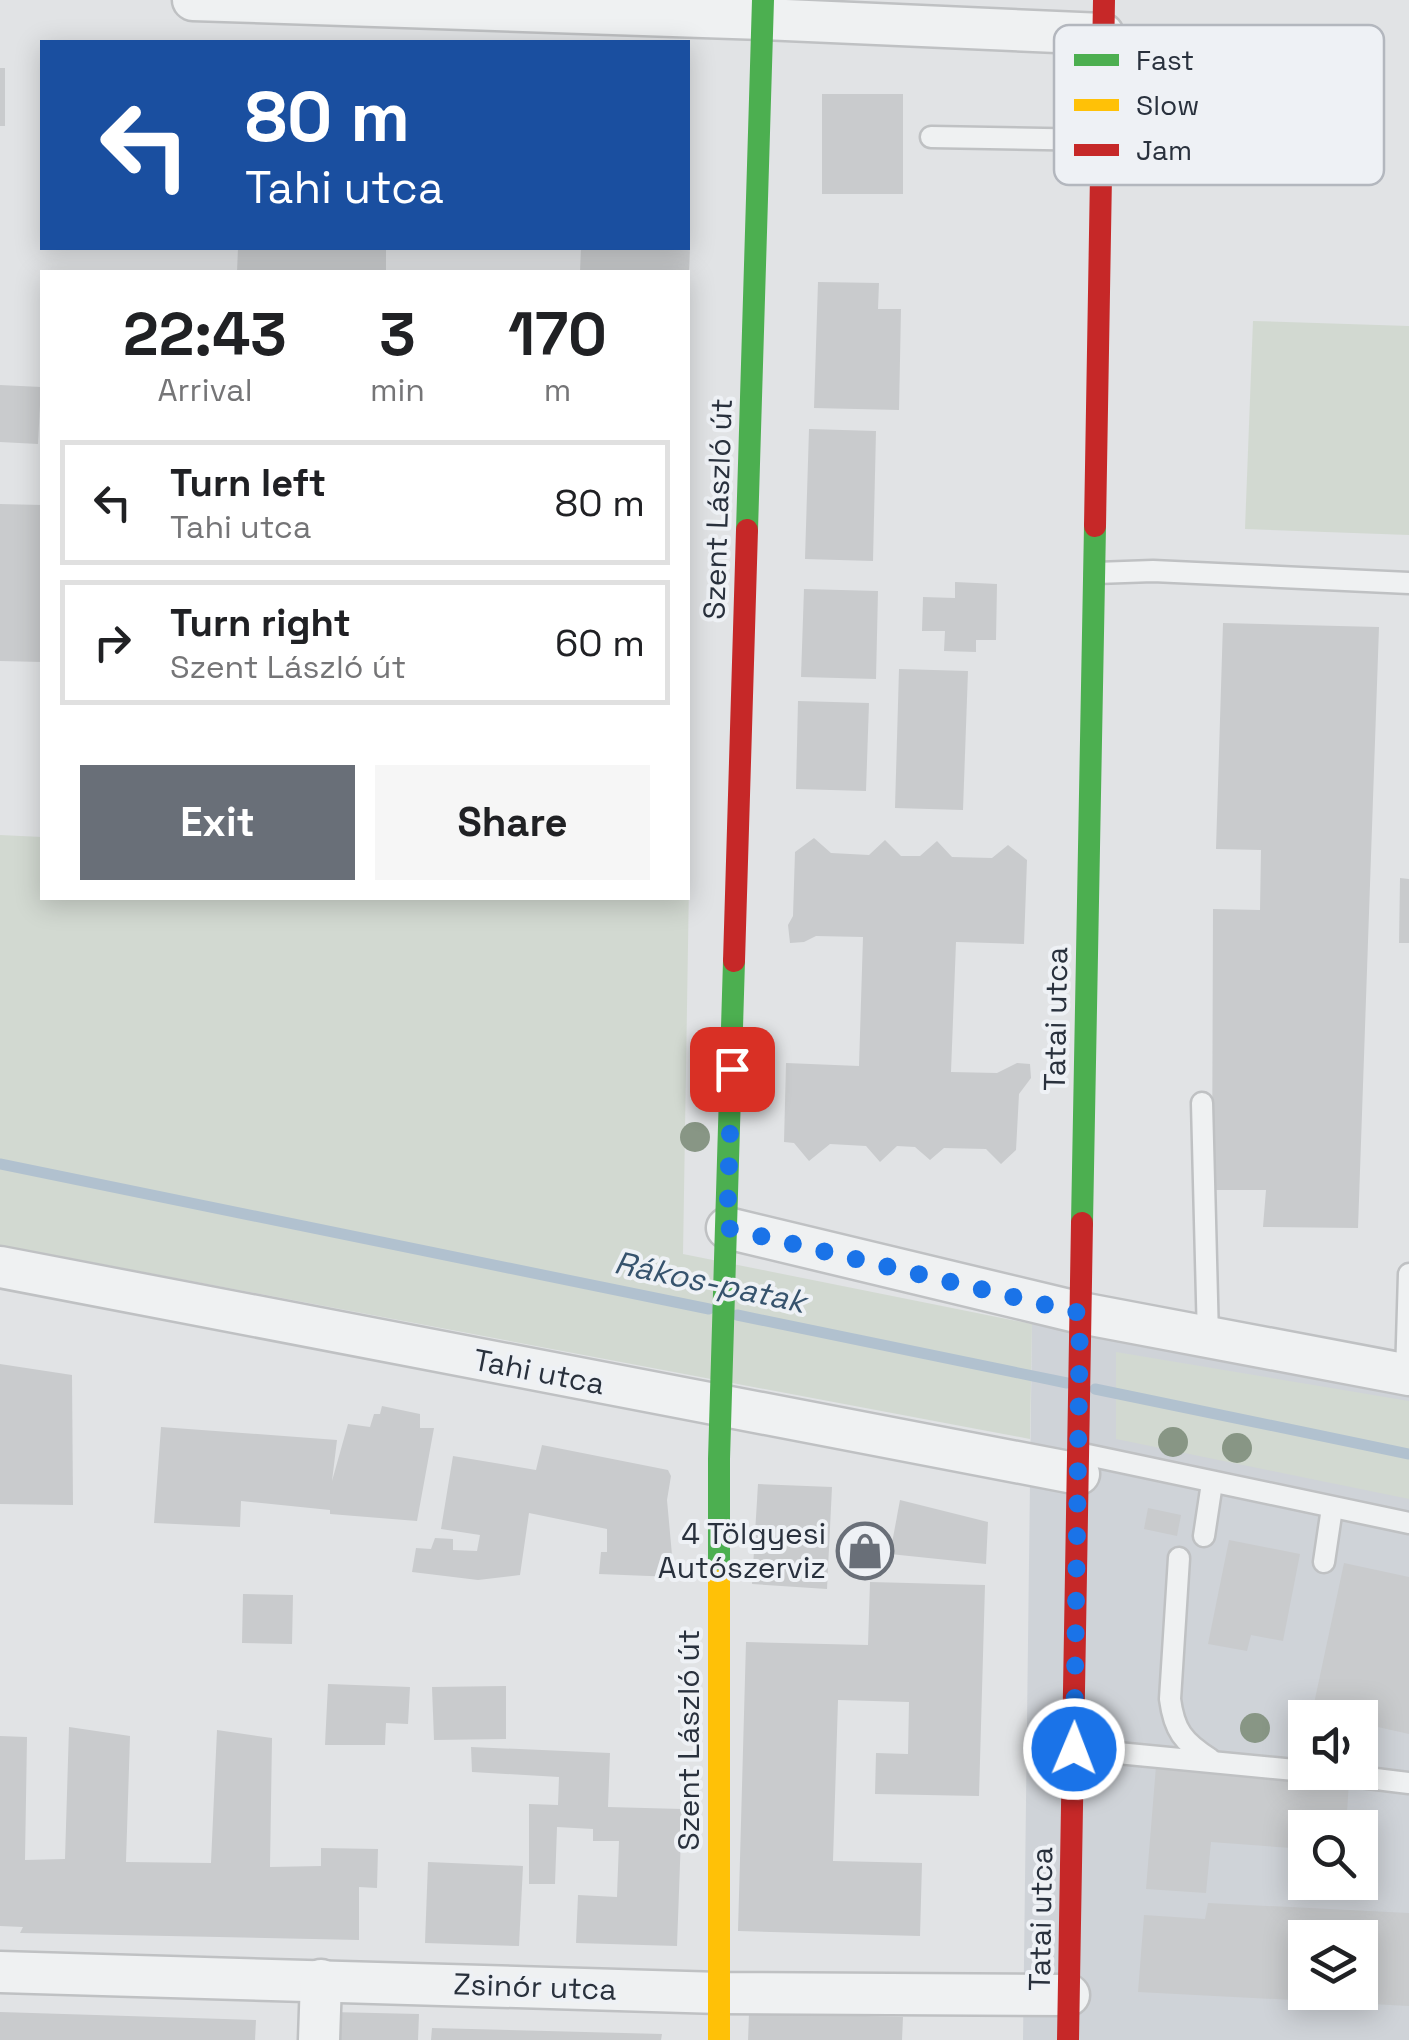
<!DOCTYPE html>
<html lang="en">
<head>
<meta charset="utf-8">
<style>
	body { margin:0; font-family:"Space Grotesk",sans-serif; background:#f6f6f6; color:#202124; height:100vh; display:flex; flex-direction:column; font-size:38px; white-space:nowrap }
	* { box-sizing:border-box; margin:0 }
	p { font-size:32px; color:#757577 }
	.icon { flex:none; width:55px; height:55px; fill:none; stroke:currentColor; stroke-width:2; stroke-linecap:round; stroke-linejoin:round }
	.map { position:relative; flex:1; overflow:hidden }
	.drawer { position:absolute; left:40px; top:270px; width:650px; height:630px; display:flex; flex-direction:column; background:#fff; border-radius:0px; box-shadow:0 5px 25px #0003 }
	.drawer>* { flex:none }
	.top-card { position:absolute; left:40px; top:40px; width:650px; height:210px; border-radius:0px; box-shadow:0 5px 25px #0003; background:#1a4fa0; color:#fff; overflow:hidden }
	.controls { position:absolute; left:1288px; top:1700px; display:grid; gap:20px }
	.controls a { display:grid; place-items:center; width:90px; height:90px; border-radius:0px; background:#fff; box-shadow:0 5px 25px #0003; font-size:50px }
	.pin { position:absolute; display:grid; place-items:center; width:85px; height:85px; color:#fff; margin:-42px; border-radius:20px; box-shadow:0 5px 15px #0006 }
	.me { position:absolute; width:110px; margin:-55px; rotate:1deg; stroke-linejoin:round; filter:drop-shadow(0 0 8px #0008) }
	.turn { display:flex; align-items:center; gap:35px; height:210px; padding:0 40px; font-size:45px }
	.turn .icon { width:130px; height:130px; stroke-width:2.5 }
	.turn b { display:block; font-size:70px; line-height:85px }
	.eta { display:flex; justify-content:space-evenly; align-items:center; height:170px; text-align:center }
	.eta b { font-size:60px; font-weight:700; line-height:70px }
	.action { display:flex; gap:20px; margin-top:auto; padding:20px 40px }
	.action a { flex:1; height:115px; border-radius:0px; background:#696f78; color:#fff; font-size:40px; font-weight:700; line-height:115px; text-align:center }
	.action a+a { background:#f6f6f6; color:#202124 }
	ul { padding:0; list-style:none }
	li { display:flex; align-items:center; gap:30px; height:125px; margin:0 20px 15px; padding:0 20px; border:5px solid #e0e0e0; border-radius:0px }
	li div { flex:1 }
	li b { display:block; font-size:38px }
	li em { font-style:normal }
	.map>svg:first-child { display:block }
</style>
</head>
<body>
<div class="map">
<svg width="1409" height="2040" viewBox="0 0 1409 2040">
	<rect width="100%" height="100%" fill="#e1e3e5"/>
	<!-- built -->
	<path fill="#cfd3d8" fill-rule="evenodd" d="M 1032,1324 L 1409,1392 L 1409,2040 L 1023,2040 ZM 1305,1718 L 1360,1718 L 1360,1772 L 1305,1772 ZM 1305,1828 L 1360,1828 L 1360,1882 L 1305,1882 ZM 1305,1938 L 1360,1938 L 1360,1992 L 1305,1992 Z"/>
	<!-- green -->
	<g fill="#d2d9d1">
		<polygon points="1253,321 1409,326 1409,535 1245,529"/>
		<polygon points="0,835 42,837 42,898 688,898 689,884 683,1254 1032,1324 1030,1439 0,1245"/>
		<polygon points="1116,1352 1409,1401 1409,1499 1116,1439"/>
	</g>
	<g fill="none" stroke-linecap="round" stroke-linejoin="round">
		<!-- stream -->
		<g stroke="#b1c1cf" stroke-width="11">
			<polyline points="0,1164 709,1309"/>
			<polyline points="737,1315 1067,1383"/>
			<polyline points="1095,1389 1409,1454"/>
		</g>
	</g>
	<!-- building -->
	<g fill="#c9cbcd" fill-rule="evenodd">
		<rect x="0" y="68" width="5" height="58"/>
		<rect x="822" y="94" width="81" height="100"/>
		<polygon points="238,248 386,248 386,272 237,272"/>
		<polygon points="581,248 690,248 689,272 580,272"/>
		<polygon points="818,282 879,283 878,309 901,309 899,410 814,408"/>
		<polygon points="0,385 41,387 38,444 0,442"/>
		<polygon points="809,429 876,431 873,561 805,559"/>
		<polygon points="0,504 42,505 42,662 0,661"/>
		<polygon points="955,582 997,584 996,640 976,640 976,652 944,651 945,631 922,631 923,597 955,598"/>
		<polygon points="804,589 878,591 876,679 801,677"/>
		<polygon points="1223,623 1379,627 1358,1228 1263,1227 1266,1190 1212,1190 1213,909 1260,910 1261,850 1216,849"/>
		<polygon points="899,669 968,671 963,810 895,808"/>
		<polygon points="798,701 869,703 866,791 796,789"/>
		<polygon points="814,838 831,853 869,855 885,840 901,856 920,856 937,841 952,857 992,858 1008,845 1027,860 1024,944 956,942 951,1072 997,1073 1017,1063 1030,1064 1031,1078 1019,1094 1016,1150 1001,1164 986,1149 944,1148 930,1160 915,1147 897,1146 880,1162 866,1146 830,1144 809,1161 794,1143 784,1142 786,1063 859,1066 863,937 816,936 804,942 790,943 788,925 793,916 795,852"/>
		<polygon points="1400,878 1409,879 1409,943 1399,943"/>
		<polygon points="0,1364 72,1375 73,1505 0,1504"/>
		<polygon points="382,1406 420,1414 420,1428 434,1428 417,1521 330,1514 330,1510 241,1501 240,1527 154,1523 161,1427 337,1440 332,1481 348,1424 370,1427 374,1414 380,1414"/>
		<polygon points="542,1445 668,1470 671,1476 667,1500 674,1577 599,1574 601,1552 607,1552 607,1529 529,1513 520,1575 478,1580 412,1572 416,1548 431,1549 435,1538 453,1539 453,1550 477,1551 480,1535 441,1529 453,1456 536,1470"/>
		<polygon points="758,1484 832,1487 827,1589 752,1584"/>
		<polygon points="900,1500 988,1522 986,1564 890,1554"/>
		<polygon points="1148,1508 1181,1515 1177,1536 1144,1529"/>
		<polygon points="1229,1540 1300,1554 1283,1641 1251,1635 1247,1651 1208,1644"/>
		<polygon points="1344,1563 1409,1577 1409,1734 1360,1723 1360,1718 1312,1713"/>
		<polygon points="870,1582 985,1585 979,1796 875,1794 876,1753 908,1754 909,1702 838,1700 833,1861 922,1863 920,1936 738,1931 746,1642 868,1645"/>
		<polygon points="243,1594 293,1595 292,1644 242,1643"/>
		<polygon points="328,1684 410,1687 408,1724 386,1723 385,1745 325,1745"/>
		<polygon points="506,1686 506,1739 434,1740 432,1687"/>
		<polygon points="69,1727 130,1736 126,1862 211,1863 217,1730 272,1738 270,1867 321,1866 321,1848 378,1849 377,1888 359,1887 359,1940 20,1933 23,1927 0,1926 0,1736 27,1737 25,1860 65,1859"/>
		<polygon points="471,1747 610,1753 608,1807 682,1809 677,1946 576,1943 578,1895 617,1897 619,1841 593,1841 593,1829 557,1827 555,1884 529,1884 529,1804 558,1805 559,1777 472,1772"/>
		<polygon points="1156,1766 1349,1782 1346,1828 1305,1828 1305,1849 1211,1842 1206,1893 1146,1889"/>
		<polygon points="428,1862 523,1866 519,1946 425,1943"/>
		<path d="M 1208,1903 L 1409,1913 L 1409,2006 L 1138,1992 L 1144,1915 L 1205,1919 ZM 1305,1938 L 1360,1938 L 1360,1992 L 1305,1992 Z"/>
		<polygon points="0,2012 256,2020 255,2040 0,2040"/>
		<polygon points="331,2012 419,2014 418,2040 330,2040"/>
		<polygon points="749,2013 903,2017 902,2040 748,2040"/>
		<polygon points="432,2028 662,2034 661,2040 431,2040"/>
	</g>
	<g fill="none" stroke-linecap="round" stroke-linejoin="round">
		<!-- lane casing -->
		<g stroke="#bfc1c3" stroke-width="25">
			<g id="lane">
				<polyline points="931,137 1099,140"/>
				<polyline points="1096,573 1153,571 1409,583"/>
				<polyline points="1202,1103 1208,1338"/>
				<polyline points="1406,1375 1409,1274"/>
				<polyline points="1083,1454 1409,1523"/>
				<polyline points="1204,1536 1212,1483"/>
				<path d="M 1179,1558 L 1170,1699 C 1174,1730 1183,1742 1210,1759"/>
				<polyline points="1324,1562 1332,1508"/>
				<polyline points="1076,1749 1305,1771"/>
				<polyline points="1319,1772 1409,1783"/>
			</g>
		</g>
		<!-- street casing -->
		<g stroke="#bfc1c3" stroke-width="45">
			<g id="street">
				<polyline points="193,0 763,19 1103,34"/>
				<polyline points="727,1228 1081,1313 1409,1375"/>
				<polyline points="0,1267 1079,1474"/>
				<polyline points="0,1972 720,1993 1069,1995"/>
				<polyline points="319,2040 321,1980"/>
			</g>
		</g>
		<!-- lane -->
		<use href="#lane" stroke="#eff1f2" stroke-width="20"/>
		<!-- street -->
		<use href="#street" stroke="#eff1f2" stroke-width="40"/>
		<!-- fast -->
		<g stroke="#4caf50" stroke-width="22">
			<polyline points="747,530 763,0"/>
			<polyline points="1082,1223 1095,526"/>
			<polyline points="719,1581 719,1459 734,961"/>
		</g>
		<!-- slow -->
		<polyline stroke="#ffc107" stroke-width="22" points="719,1581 719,2040"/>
		<!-- jam -->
		<g stroke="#c62828" stroke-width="22">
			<polyline points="1095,526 1104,0"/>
			<polyline points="734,961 747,530"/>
			<polyline points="1068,2040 1082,1223"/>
		</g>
	</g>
	<!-- trees -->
	<g fill="#889685">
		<circle cx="695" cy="1137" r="15"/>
		<circle cx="1173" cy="1442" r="15"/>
		<circle cx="1237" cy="1448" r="15"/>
		<circle cx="1255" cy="1728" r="15"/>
	</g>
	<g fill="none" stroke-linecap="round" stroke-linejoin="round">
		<!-- route -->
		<polyline stroke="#1a73e8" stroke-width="18" stroke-dasharray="0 32.4" points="732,1069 727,1228 1080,1313 1074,1749"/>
	</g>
	<!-- icons -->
	<defs>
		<g id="shop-ring" transform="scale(2.875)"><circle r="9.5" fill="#eef1f5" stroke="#696f78" stroke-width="1.5"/><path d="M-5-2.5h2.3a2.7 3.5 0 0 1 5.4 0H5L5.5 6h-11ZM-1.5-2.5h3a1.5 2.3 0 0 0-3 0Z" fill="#696f78"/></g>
	</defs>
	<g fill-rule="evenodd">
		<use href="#shop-ring" x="865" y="1551"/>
	</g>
	<g text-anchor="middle" stroke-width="8" stroke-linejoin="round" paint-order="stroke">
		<!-- street labels -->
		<g font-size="30" fill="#29313d" stroke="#eef1f5">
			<text transform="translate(718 509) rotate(-88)" y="10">Szent László út</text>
			<text transform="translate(1056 1019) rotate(-89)" y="10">Tatai utca</text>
			<text transform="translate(539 1372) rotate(11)" y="10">Tahi utca</text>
			<text transform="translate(689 1740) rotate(-90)" y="10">Szent László út</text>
			<text transform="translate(1041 1919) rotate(-89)" y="10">Tatai utca</text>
			<text transform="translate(535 1987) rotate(2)" y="10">Zsinór utca</text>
		</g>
		<!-- poi labels -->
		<g font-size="30" fill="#29313d" stroke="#eef1f5" text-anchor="end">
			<text x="826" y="1544">4 Tölgyesi<tspan x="826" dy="34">Autószerviz</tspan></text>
		</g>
		<!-- water labels -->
		<g font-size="32" font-style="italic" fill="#36536d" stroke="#eef1f5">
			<text transform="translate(710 1282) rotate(12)" y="11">Rákos-patak</text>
		</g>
	</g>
	<!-- legend -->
	<rect x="1054" y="25" width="330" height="160" rx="15" fill="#eef1f5" stroke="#b3b7be" stroke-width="2.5"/>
	<rect x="1074" y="54" width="45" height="12" fill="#4caf50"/>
	<rect x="1074" y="99" width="45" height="12" fill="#ffc107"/>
	<rect x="1074" y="144" width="45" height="12" fill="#c62828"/>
	<g font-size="28" fill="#29313d">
		<text x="1136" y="70">Fast</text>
		<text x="1136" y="115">Slow</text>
		<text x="1136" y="160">Jam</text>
	</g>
</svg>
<div class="controls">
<a><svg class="icon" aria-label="sound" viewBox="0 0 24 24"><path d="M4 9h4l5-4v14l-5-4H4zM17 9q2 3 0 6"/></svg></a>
<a><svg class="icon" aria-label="search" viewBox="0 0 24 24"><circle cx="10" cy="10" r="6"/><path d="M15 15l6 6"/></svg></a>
<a><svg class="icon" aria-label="layers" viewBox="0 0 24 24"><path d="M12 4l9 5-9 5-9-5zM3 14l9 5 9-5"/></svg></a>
</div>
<div class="pin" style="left:732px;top:1069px;background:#d93025"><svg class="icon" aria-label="arrive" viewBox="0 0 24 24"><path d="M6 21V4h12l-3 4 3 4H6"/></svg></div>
<svg class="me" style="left:1074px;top:1749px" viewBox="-20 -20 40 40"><circle r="17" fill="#1a73e8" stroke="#fff" stroke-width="3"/><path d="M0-11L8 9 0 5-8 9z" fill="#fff"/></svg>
<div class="top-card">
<div class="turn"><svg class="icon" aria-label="left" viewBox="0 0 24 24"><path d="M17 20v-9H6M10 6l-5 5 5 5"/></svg><div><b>80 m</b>Tahi utca</div></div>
</div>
<section class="drawer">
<div class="eta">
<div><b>22:43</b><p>Arrival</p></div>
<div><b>3</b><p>min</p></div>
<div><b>170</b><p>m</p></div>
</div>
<ul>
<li><svg class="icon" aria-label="left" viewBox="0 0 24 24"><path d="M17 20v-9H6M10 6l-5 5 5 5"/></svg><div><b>Turn left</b><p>Tahi utca</p></div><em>80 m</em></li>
<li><svg class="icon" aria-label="right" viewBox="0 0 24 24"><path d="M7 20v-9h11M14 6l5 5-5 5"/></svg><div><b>Turn right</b><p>Szent László út</p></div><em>60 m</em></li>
</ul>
<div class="action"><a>Exit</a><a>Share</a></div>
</section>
</div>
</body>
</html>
